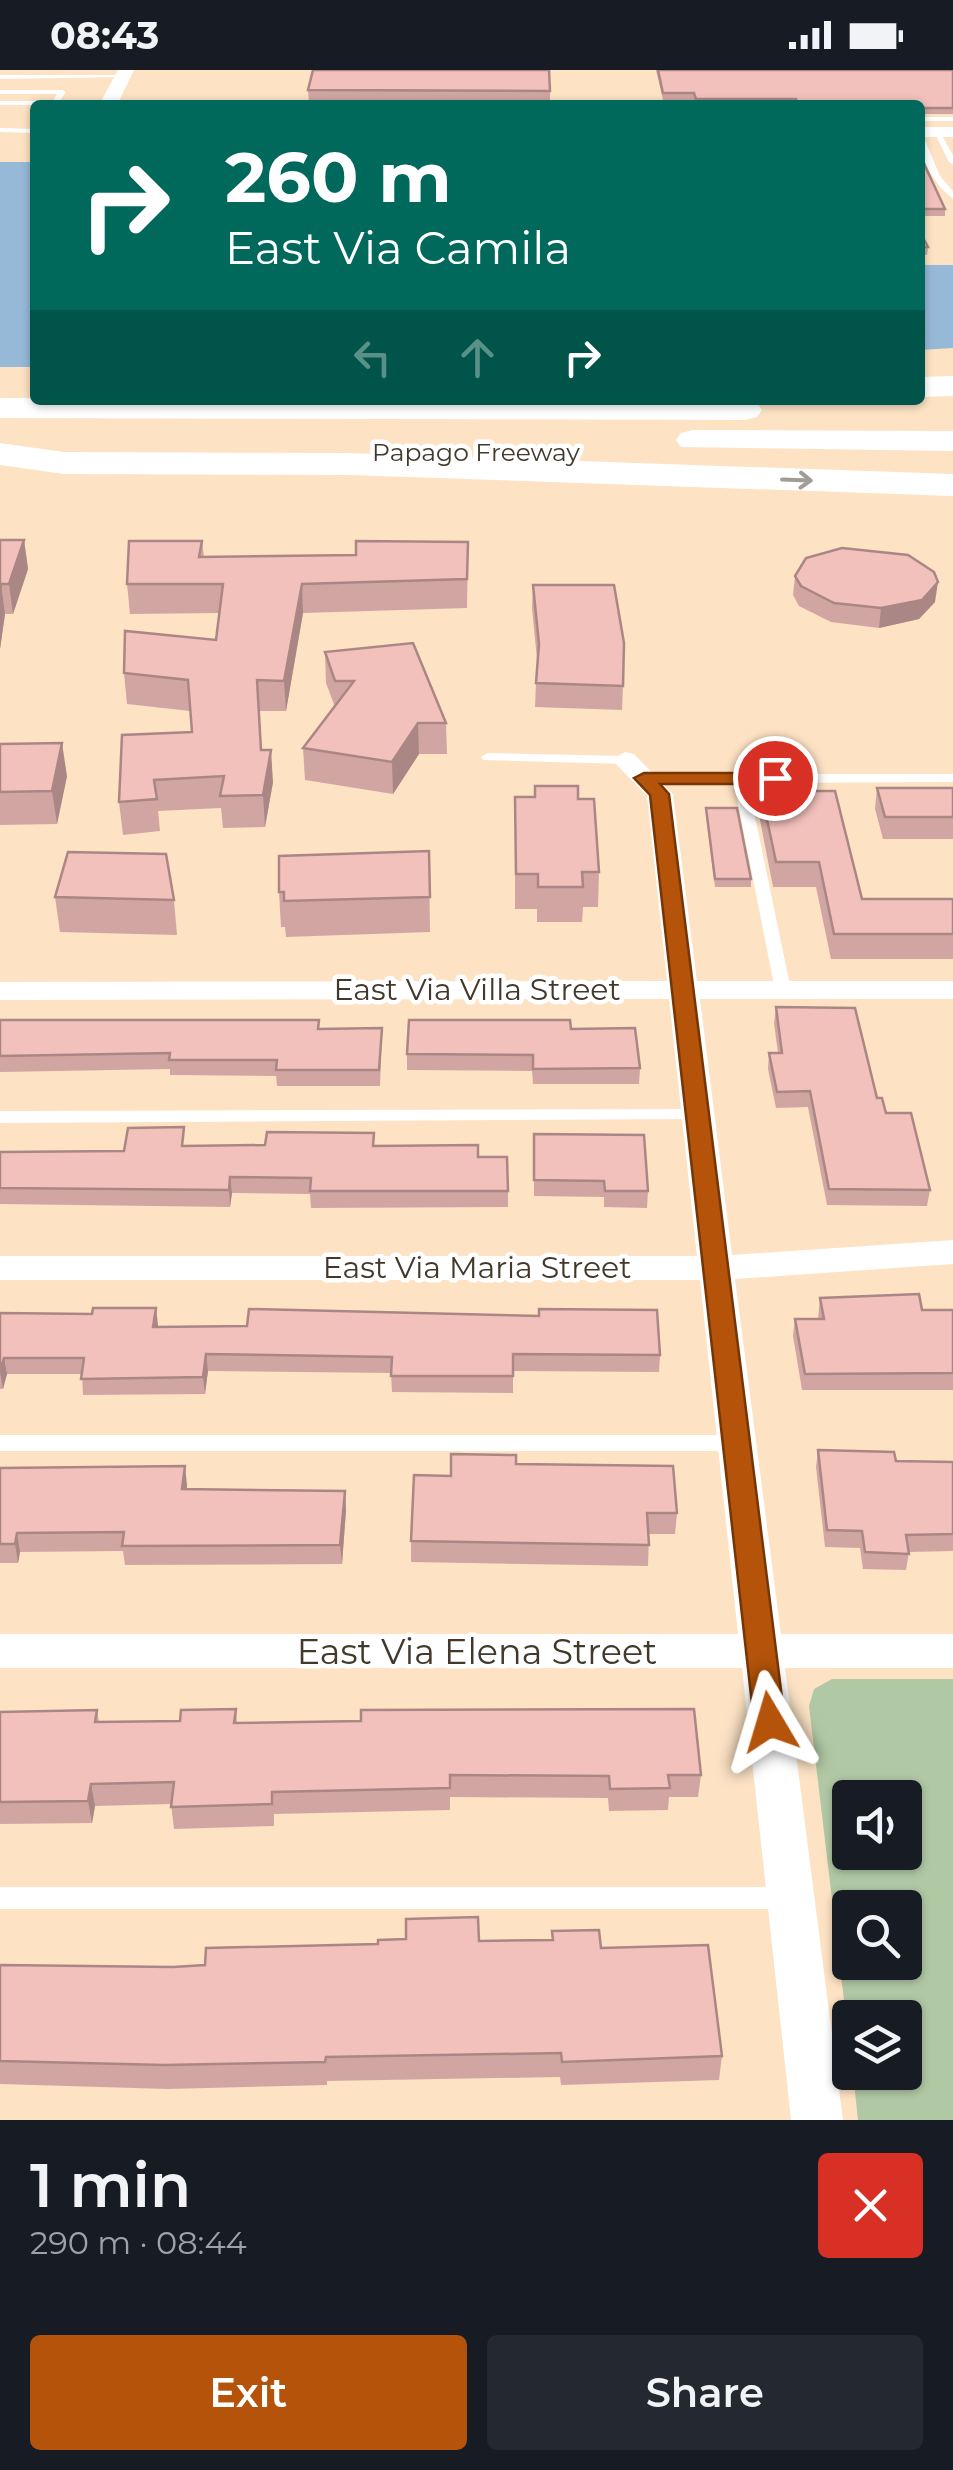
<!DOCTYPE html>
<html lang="en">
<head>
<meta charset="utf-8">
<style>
	body { margin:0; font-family:Montserrat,sans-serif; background:#242831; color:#f1f3f6; height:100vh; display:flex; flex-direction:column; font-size:38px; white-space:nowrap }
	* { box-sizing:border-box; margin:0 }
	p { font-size:32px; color:#9ea1a6 }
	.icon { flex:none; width:55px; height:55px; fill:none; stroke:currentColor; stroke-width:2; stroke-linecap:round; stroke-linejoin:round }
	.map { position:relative; height:2050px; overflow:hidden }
	.side { display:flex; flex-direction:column; background:#171b24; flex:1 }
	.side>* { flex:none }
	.top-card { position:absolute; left:30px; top:30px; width:895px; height:305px; border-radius:10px; box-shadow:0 2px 8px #0004; background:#00695c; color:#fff; overflow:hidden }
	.tools { position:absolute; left:832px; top:1710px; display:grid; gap:20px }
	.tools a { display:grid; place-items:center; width:90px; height:90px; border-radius:10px; background:#171b24; box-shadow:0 2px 8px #0004; font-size:50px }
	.pin { position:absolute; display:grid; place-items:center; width:85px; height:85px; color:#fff; margin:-42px; border:5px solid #fff; border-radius:50%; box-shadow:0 2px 10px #0007 }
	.me { position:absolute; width:110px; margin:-55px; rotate:353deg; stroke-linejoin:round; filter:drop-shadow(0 0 8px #0008) }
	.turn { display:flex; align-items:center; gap:35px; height:210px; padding:0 30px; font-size:45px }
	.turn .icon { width:130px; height:130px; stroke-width:2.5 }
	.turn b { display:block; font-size:70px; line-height:85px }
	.lanes { display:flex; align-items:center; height:95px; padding:0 30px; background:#0003; justify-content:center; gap:50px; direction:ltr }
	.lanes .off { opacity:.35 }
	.round { display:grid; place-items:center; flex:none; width:105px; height:105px; border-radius:10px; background:#242831 }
	.summary { display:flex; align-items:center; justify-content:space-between; height:170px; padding:0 30px }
	h1 { font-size:60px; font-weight:600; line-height:75px }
	.action { display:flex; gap:20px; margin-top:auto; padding:20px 30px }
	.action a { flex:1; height:115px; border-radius:10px; background:#b45309; color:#fff; font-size:40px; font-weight:600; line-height:115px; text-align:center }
	.action a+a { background:#242831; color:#f1f3f6 }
	.status { display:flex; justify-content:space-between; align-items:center; height:70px; padding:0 50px; background:#171b24; direction:ltr }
	.status svg { height:28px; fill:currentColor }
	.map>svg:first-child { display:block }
</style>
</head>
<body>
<div class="status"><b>08:43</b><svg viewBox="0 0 49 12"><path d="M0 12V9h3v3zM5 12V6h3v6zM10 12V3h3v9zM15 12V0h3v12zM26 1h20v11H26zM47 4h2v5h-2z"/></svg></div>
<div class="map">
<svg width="953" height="2050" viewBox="0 0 953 2050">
	<rect width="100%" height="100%" fill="#fde2c4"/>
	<!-- green -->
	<path fill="#b1c8a5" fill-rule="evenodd" d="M 832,1609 L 953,1609 L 953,2050 L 858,2050 L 853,2003 L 905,2002 L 905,1948 L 850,1948 L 850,1980 L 809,1636 L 814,1619 ZM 850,1728 L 905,1728 L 905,1782 L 850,1782 ZM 850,1838 L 905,1838 L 905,1892 L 850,1892 Z"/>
	<!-- water -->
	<g fill="#97b9d8">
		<rect x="0" y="92" width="35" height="205"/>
		<polygon points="920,195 953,195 953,278 920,280"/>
	</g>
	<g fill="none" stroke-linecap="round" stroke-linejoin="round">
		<!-- service -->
		<g fill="#fff" fill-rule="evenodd">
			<polygon points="0,5 122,5 126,7 0,9"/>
			<polygon points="0,20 62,20 66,22 57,35 0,35 0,31 53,31 57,24 0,24"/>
			<rect x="920" y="47" width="33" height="4"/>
			<polygon points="0,58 35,59 35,63 0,62"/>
			<polygon points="933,60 940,62 953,85 953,94 949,92"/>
			<path d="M 920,66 L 924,68 L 940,106 L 953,121 L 953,129 C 934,114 920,90 920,66 Z"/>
			<polygon points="488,683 625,686 632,690 625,694 483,690 481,687"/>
			<polygon points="740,704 953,704 953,712 748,713 791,920 783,925 775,920 734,713 644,713 637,709 644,705"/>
			<polygon points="698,1039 707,1045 704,1049 0,1053 0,1041"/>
			<polygon points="0,1365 737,1365 744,1368 747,1373 744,1378 737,1381 0,1381"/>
			<polygon points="0,1817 790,1817 799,1820 803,1828 799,1836 790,1839 0,1839"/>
		</g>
		<!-- minor -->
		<polygon fill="#fff" fill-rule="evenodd" points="625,682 634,684 673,724 697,911 953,911 953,929 700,929 732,1185 953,1170 953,1194 735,1209 781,1564 953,1564 953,1598 785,1598 843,2050 791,2050 742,1598 0,1598 0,1564 738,1564 700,1210 0,1210 0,1186 697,1186 669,929 0,930 0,912 667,911 647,726 612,690"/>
		<!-- tertiary -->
		<g fill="#fff" fill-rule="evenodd">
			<polygon points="118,0 134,0 117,35 99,35"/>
			<rect x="920" y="57" width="33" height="10"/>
		</g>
		<!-- motorway -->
		<g fill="#fff" fill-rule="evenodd">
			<polygon points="953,306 953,326 920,327 920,307"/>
			<polygon points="0,328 745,330 757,333 762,340 757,347 745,350 0,348"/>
			<polygon points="693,360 953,361 953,381 681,377 676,370 681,363"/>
			<polygon points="0,373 64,382 349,383 953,404 953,426 349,405 64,404 0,395"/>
		</g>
	</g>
	<!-- wall -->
	<g fill="#d1a6a2">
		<polygon points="656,0 953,0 953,44 920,44 920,35 695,35 694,30 663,30"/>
		<polygon points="308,20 550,21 550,34 309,34"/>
		<polygon points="920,85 945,139 945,146 920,146"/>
		<polygon points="920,162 928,177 927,185 920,185"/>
		<polygon points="0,470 24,470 28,499 13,544 5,544 0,579"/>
		<polygon points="202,471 204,487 356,485 468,472 467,538 303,543 286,641 259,641 261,680 273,712 265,757 223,758 221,738 158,741 160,761 123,765 119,732 192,662 190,641 127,634 124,603 216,570 219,543 130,544 127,514"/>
		<polygon points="795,506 935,532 919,549 879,558 831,552 799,536 793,525"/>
		<polygon points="533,515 623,616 622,640 535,637 537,589 532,538"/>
		<polygon points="325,582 446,653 447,684 419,684 393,724 305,710 303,678 335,637 326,613"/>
		<polygon points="0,674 67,706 57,754 0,755"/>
		<polygon points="877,718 953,718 953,769 883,769 875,739"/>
		<polygon points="761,721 862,829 953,829 953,889 831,889 816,817 773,817 759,745"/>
		<polygon points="515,727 578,729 599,802 598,837 583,837 582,852 537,852 537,839 515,839"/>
		<polygon points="706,738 751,809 751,817 715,817 706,745"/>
		<polygon points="429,781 430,862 286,867 285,857 281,857 279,822"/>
		<polygon points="55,827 174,830 177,865 60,862"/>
		<polygon points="776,937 877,1028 930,1120 927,1136 827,1135 808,1037 776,1038 768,999 769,983 778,983 774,953"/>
		<polygon points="0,950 320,959 382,958 380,1016 277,1016 276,1006 170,1005 170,999 0,1002"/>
		<polygon points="571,959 640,998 639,1014 533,1014 532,1001 407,1000 407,984"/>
		<polygon points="534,1064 648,1121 647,1138 604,1137 604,1127 534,1126"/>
		<polygon points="186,1076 375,1076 478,1087 508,1121 508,1137 311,1138 310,1124 232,1123 230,1137 0,1134 0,1082 124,1081"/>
		<polygon points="820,1228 922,1240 953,1240 953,1320 802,1320 793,1266 795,1249 818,1249"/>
		<polygon points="0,1243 158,1255 158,1257 660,1285 659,1302 513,1301 513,1323 392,1322 391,1303 208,1301 205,1324 83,1325 82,1304 7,1304 3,1319 0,1319"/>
		<polygon points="818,1380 896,1391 953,1392 953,1481 909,1482 906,1500 863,1499 860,1478 825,1477 816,1397"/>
		<polygon points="516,1394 677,1443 675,1464 649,1464 648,1496 411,1492 411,1471 451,1406"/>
		<polygon points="0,1398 187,1415 187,1419 345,1421 346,1440 342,1494 125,1495 123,1481 20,1482 18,1493 0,1493"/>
		<polygon points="236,1639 237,1653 701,1705 698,1727 669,1727 668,1740 609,1741 608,1728 450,1727 450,1740 274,1744 274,1756 174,1759 171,1734 95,1736 92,1753 0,1754 0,1642 97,1640 99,1652 180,1651"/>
		<polygon points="552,1861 601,1878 722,1986 719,2010 561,2015 560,2007 327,2011 327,2015 168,2019 0,2014 0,1895 173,1897 479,1871 552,1870"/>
	</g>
	<!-- shaded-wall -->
	<g fill="#aa8784">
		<polygon points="24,470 28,499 13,544 9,514"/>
		<polygon points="938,512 935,532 919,549 879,558 881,538"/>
		<polygon points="1,514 5,544 0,579 0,521"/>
		<polygon points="302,514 303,543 286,641 284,611"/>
		<polygon points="418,653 419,684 393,724 392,692"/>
		<polygon points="62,673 67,706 57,754 52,721"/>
		<polygon points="271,680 273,712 265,757 263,725"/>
		<polygon points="230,1107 232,1123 230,1137 229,1120"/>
		<polygon points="156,1238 158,1255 155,1274 153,1257"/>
		<polygon points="206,1284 208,1301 205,1324 203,1307"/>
		<polygon points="4,1288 7,1304 3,1319 0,1302"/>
		<polygon points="185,1396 187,1415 184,1438 182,1419"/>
		<polygon points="345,1421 346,1440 342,1494 340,1475"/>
		<polygon points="17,1463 20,1482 18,1493 15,1474"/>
		<polygon points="91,1714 95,1736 92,1753 88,1731"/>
	</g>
	<!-- building -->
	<g fill="#f3c1bc" stroke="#aa8784" stroke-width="2.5">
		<polygon points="313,0 549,0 550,21 308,20"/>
		<polygon points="658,0 953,0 953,38 920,38 920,35 798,35 796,29 696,29 694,23 663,23"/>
		<polygon points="920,85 945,139 920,139"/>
		<polygon points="920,162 928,177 920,177"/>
		<polygon points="0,470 24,470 9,514 1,514 0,521"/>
		<polygon points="129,471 202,471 199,487 356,485 356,471 468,472 467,509 302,514 284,611 257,610 261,680 271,680 263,725 220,726 224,706 154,710 157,729 119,732 122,665 192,662 188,610 124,603 125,561 216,570 223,514 127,514"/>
		<polygon points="842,478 908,485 934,502 938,512 922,530 881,538 834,533 801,516 795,506 806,488"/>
		<polygon points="533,515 614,515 624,573 623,616 536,613 539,574"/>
		<polygon points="413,573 446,653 418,653 392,692 303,678 354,611 335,611 325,582"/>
		<polygon points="62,673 52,721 0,722 0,674"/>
		<polygon points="535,716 578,716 578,729 594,729 599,802 582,802 583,817 538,817 538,804 516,804 515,727 535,727"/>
		<polygon points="877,718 953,718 953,747 885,747"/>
		<polygon points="761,721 835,721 862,829 953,829 953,864 834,864 819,792 776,792"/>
		<polygon points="706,738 737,738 751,809 715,809"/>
		<polygon points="429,781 430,827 284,831 284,822 279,822 279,786"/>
		<polygon points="68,782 166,784 174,830 55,827"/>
		<polygon points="776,937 855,938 877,1028 882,1028 886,1043 911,1043 930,1120 829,1119 810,1021 777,1022 769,983 782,983"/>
		<polygon points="0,950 319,950 318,959 382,958 379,1000 276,1000 277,990 169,990 170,983 0,986"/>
		<polygon points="409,950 570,950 571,959 635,958 640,998 533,999 533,985 407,984"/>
		<polygon points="184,1057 182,1076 265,1075 267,1062 374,1063 373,1076 478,1075 478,1087 507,1087 508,1121 310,1121 311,1108 230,1107 229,1120 0,1118 0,1082 124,1081 128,1058"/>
		<polygon points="534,1064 644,1065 648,1121 605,1121 604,1111 534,1110"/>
		<polygon points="919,1224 922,1240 953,1240 953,1303 805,1304 795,1249 824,1249 820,1228"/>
		<polygon points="93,1238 156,1238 153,1257 247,1256 249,1239 539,1246 539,1239 657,1240 660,1285 513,1284 513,1306 391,1306 392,1287 206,1284 203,1307 81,1309 84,1288 4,1288 0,1302 0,1243 92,1244"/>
		<polygon points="818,1380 894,1382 896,1391 953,1392 953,1464 906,1465 909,1484 865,1482 862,1461 827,1460"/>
		<polygon points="451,1384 516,1385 516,1394 673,1396 677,1443 647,1443 649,1475 411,1471 414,1405 451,1406"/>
		<polygon points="185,1396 182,1419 345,1421 340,1475 122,1476 124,1462 17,1463 15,1474 0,1474 0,1398"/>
		<polygon points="236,1639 234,1653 361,1651 361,1640 694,1639 701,1705 668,1705 670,1718 610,1719 609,1706 450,1705 450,1718 272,1722 272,1734 171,1737 174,1712 91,1714 88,1731 0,1732 0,1642 97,1640 95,1652 180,1651 181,1640"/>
		<polygon points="478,1847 479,1871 553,1870 552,1861 599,1860 601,1878 708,1875 722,1986 562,1992 561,1983 326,1987 325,1992 164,1995 0,1991 0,1895 173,1897 205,1895 206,1878 378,1874 378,1870 406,1869 406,1849"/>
	</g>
	<!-- one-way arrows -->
	<defs><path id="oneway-shaft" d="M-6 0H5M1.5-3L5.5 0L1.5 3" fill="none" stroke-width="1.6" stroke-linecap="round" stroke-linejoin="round" transform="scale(2.5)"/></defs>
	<use stroke="#a09c96" href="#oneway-shaft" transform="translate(797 410) rotate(2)"/>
	<!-- route -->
	<polygon fill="#b45309" stroke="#753606" stroke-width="2.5" points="644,703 775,703 784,708 775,714 660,714 669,724 785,1652 781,1661 770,1665 759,1661 754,1652 650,725 634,708"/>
	<g text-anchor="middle" stroke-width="9" stroke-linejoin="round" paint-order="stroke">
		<!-- far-street labels -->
		<g font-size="25" fill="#42382c" stroke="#fff">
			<text x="476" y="391">Papago Freeway</text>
		</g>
		<!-- street labels -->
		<g font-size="30" fill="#42382c" stroke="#fff">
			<text x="477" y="930">East Via Villa Street</text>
			<text x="477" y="1208">East Via Maria Street</text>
		</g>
		<!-- near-street labels -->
		<g font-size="35" fill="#42382c" stroke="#fff">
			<text x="477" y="1594">East Via Elena Street</text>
		</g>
	</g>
</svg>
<div class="tools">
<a><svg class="icon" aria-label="sound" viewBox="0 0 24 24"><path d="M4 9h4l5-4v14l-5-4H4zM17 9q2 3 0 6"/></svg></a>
<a><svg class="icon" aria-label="search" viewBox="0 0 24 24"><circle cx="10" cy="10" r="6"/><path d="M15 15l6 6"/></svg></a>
<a><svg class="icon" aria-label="layers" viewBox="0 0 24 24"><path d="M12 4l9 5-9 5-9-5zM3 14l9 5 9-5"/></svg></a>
</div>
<div class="pin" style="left:775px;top:708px;background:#d93025"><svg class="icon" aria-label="arrive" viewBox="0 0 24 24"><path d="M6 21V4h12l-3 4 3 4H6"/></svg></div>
<svg class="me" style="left:770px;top:1652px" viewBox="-20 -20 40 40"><path d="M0-17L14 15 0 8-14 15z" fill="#b45309" stroke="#fff" stroke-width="4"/></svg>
<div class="top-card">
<div class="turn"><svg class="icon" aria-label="right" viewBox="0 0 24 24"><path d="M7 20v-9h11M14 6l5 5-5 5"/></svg><div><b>260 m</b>East Via Camila</div></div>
<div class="lanes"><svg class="icon off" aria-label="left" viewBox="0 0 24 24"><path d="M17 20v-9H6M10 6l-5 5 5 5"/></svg><svg class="icon off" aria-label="ahead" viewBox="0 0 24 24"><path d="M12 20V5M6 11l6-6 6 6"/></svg><svg class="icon" aria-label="right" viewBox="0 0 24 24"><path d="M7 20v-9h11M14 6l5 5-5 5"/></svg></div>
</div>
</div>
<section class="side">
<div class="summary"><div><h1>1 min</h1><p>290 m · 08:44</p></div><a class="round" style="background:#d93025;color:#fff"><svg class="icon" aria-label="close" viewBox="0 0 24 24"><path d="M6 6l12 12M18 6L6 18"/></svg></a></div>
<div class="action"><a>Exit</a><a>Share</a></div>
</section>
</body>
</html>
